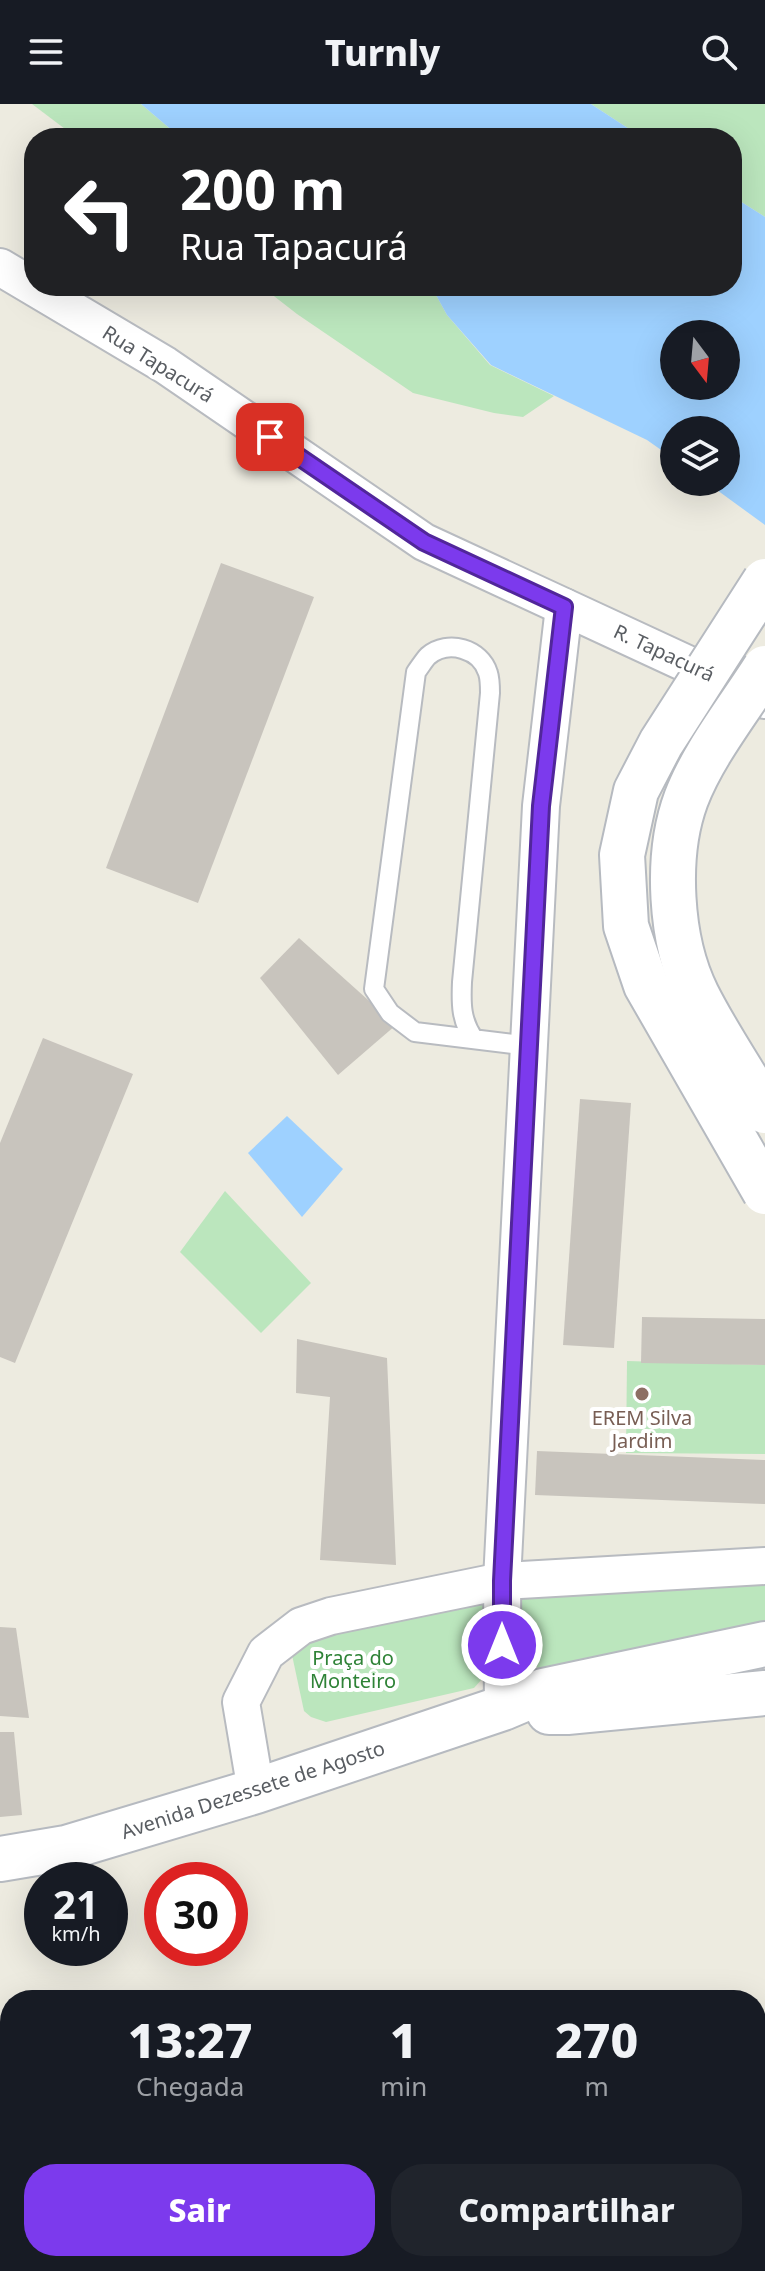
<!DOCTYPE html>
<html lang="pt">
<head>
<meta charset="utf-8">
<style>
	body { margin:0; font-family:"Noto Sans",sans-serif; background:#20242c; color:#f1f3f6; height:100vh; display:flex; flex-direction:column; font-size:30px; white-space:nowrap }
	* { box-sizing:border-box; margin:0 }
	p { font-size:26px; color:#9ea1a6 }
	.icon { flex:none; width:44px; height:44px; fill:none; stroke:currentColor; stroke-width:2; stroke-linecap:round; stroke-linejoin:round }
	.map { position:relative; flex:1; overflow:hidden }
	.sheet { position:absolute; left:0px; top:1886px; width:766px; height:282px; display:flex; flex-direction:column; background:#171b24; border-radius:32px 32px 0 0; box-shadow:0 8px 32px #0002 }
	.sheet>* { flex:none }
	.guide { position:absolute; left:24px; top:24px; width:718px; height:168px; border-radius:32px; box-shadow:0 8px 32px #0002; background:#202124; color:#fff; overflow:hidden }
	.needle { width:52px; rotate:164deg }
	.fabs { position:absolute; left:660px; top:216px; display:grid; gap:16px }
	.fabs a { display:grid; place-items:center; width:80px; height:80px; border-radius:50%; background:#171b24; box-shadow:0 8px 32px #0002; font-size:40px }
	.speed { position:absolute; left:24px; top:1758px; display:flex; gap:16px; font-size:40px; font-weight:700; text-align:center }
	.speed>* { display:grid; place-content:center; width:104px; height:104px; border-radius:50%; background:#171b24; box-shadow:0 8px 32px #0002; line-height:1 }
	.speed small { font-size:20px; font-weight:400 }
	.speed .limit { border:12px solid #d22; background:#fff; color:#111 }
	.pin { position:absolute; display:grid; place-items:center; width:68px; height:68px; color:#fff; margin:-34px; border-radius:16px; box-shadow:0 4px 12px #0006 }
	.me { position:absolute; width:88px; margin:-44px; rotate:0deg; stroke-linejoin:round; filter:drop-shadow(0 0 6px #0008) }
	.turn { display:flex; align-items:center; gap:28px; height:168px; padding:0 24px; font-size:36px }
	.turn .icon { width:104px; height:104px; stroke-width:2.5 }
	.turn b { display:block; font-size:56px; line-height:68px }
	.eta { display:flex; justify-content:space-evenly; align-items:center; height:136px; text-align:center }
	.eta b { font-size:48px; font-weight:800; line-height:56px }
	.cta { display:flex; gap:16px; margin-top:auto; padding:16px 24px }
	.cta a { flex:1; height:92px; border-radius:32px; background:#7c3aed; color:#fff; font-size:32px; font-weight:800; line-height:92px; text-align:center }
	.cta a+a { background:#20242c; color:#f1f3f6 }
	header { display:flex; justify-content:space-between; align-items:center; height:104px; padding:0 24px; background:#171b24; font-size:36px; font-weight:800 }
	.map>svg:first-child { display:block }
</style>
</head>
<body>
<header><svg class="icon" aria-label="menu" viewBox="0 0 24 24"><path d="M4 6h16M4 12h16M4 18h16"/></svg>Turnly<svg class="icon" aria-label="search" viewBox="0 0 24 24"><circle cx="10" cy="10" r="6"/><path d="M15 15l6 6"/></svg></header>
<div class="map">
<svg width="765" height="2167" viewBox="0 0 765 2167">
	<rect width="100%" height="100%" fill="#edebe0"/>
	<!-- green -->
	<g fill="#bbe6bd">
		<polygon points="32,0 141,0 181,34 77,34"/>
		<polygon points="591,0 765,0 765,113 732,92 732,34 643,34"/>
		<polygon points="261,182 431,182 447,211 490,261 554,292 523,313 494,309 413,289 297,210"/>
		<polygon points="225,1087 311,1179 261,1229 180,1148"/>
		<polygon points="627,1257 765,1261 765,1350 626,1349"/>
		<polygon points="765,1462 765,1524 540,1566 524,1552 519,1518 518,1491"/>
		<polygon points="485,1490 485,1565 482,1575 474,1584 326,1618 311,1613 304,1607 289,1537"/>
	</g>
	<!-- water -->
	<g fill="#9ed1ff" fill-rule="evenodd">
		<polygon points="141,0 591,0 643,34 181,34"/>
		<path d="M 732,92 L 765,113 L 765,421 L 706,378 L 726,378 L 726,326 L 674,326 L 674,355 L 647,336 L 491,261 L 447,211 L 431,182 L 732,182 ZM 674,230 L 726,230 L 726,282 L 674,282 Z"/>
		<polygon points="287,1012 343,1065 302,1113 248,1049"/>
	</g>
	<!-- building -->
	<g fill="#c8c4bd">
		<polygon points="221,459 314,493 198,799 106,764"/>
		<polygon points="299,834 396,921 338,971 260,874"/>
		<polygon points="43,934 133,970 15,1259 0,1253 0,1039"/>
		<polygon points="580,995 631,999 614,1244 563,1241"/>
		<polygon points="642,1213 765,1215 765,1261 641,1259"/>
		<polygon points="297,1235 387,1254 396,1461 320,1456 330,1293 296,1289"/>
		<polygon points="537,1347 765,1356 765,1400 535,1391"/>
		<polygon points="0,1523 16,1524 29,1614 0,1612"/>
		<polygon points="0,1628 14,1628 22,1711 0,1713"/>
	</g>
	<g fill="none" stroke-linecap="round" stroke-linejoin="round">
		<!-- lane casing -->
		<g stroke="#b8bbc0" stroke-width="22">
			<path id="lane" d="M 474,935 C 461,917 461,900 462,878 L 490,589 C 490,583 490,575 488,569 C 481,545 448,535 428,552 C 424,556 420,563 416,568 L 374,885 L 390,909 L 415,928 L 530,942"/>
		</g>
		<!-- street casing -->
		<g stroke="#b8bbc0" stroke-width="40">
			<g id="street">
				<polyline points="0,163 165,261 424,438 765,596"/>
				<polyline points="503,1604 502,1477 541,702 564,503"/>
				<polyline points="256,1687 241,1598 266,1549 301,1522 331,1512 502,1477 765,1462"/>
			</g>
		</g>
		<!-- secondary casing -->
		<g stroke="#b6bac0" stroke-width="48">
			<g id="secondary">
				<polyline points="549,1608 567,1608 765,1589"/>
				<polyline points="0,1755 66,1744 256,1687 503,1604 543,1587 765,1540"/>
				<polyline points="0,2122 10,2130"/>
				<polyline points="45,2158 56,2167"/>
			</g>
		</g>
		<!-- lane -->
		<use href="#lane" stroke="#fff" stroke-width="18"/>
		<!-- street -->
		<use href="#street" stroke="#fff" stroke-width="36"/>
		<!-- secondary -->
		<use href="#secondary" stroke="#fff" stroke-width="44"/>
		<!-- secondary-bridge casing -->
		<g stroke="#b6bac0" stroke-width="48" stroke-linecap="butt">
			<g id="secondary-bridge">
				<polyline points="765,477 661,639 636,687 622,751 626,822 646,881 765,1088"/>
				<path d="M 765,564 C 739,605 703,650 686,695 C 665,752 670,837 697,891 C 717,931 743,968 765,1007"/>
			</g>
		</g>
		<!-- secondary-bridge -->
		<use href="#secondary-bridge" stroke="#fff" stroke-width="44"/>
	</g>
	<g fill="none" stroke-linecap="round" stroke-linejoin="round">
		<!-- route casing -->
		<g stroke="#51269a" stroke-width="20">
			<polyline id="route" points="270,333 424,438 564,503 541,702 502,1477 502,1541"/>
		</g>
		<!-- route -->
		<use href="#route" stroke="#7c3aed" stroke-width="14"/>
	</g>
	<!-- markers -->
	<circle fill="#8d6e63" stroke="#fff" stroke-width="3" cx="642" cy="1290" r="8"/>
	<g text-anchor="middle" stroke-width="8" stroke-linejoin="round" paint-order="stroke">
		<!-- street labels -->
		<g font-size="20" fill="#595d62" stroke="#fff">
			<text transform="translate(158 260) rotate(32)" y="7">Rua Tapacurá</text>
			<text transform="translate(664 549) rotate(25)" y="7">R. Tapacurá</text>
			<text transform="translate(253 1686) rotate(-18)" y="7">Avenida Dezessete de Agosto</text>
		</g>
		<!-- education labels -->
		<g font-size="20" fill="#785e54" stroke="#fff">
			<text x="642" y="1321">EREM Silva<tspan x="642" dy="23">Jardim</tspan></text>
		</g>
		<!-- park labels -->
		<g font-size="20" fill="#2f8337" stroke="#fff">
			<text x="353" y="1561">Praça do<tspan x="353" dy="23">Monteiro</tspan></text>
		</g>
	</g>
</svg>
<div class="fabs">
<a><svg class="needle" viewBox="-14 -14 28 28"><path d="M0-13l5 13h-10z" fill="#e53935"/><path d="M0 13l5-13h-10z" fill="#9ea1a6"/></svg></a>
<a><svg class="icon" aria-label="layers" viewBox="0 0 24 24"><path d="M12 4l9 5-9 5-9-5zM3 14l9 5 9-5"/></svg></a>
</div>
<div class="speed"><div>21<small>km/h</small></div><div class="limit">30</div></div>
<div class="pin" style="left:270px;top:333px;background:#d93025"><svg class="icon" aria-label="arrive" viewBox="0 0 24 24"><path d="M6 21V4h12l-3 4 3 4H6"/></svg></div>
<svg class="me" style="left:502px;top:1541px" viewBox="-20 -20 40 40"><circle r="17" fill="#7c3aed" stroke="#fff" stroke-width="3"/><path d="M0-11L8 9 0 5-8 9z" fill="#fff"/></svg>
<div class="guide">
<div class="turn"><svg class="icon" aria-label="left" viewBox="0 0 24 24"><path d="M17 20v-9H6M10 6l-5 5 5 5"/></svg><div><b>200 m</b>Rua Tapacurá</div></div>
</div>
<section class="sheet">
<div class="eta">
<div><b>13:27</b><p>Chegada</p></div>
<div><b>1</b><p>min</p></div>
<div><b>270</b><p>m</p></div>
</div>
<div class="cta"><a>Sair</a><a>Compartilhar</a></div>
</section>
</div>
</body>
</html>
